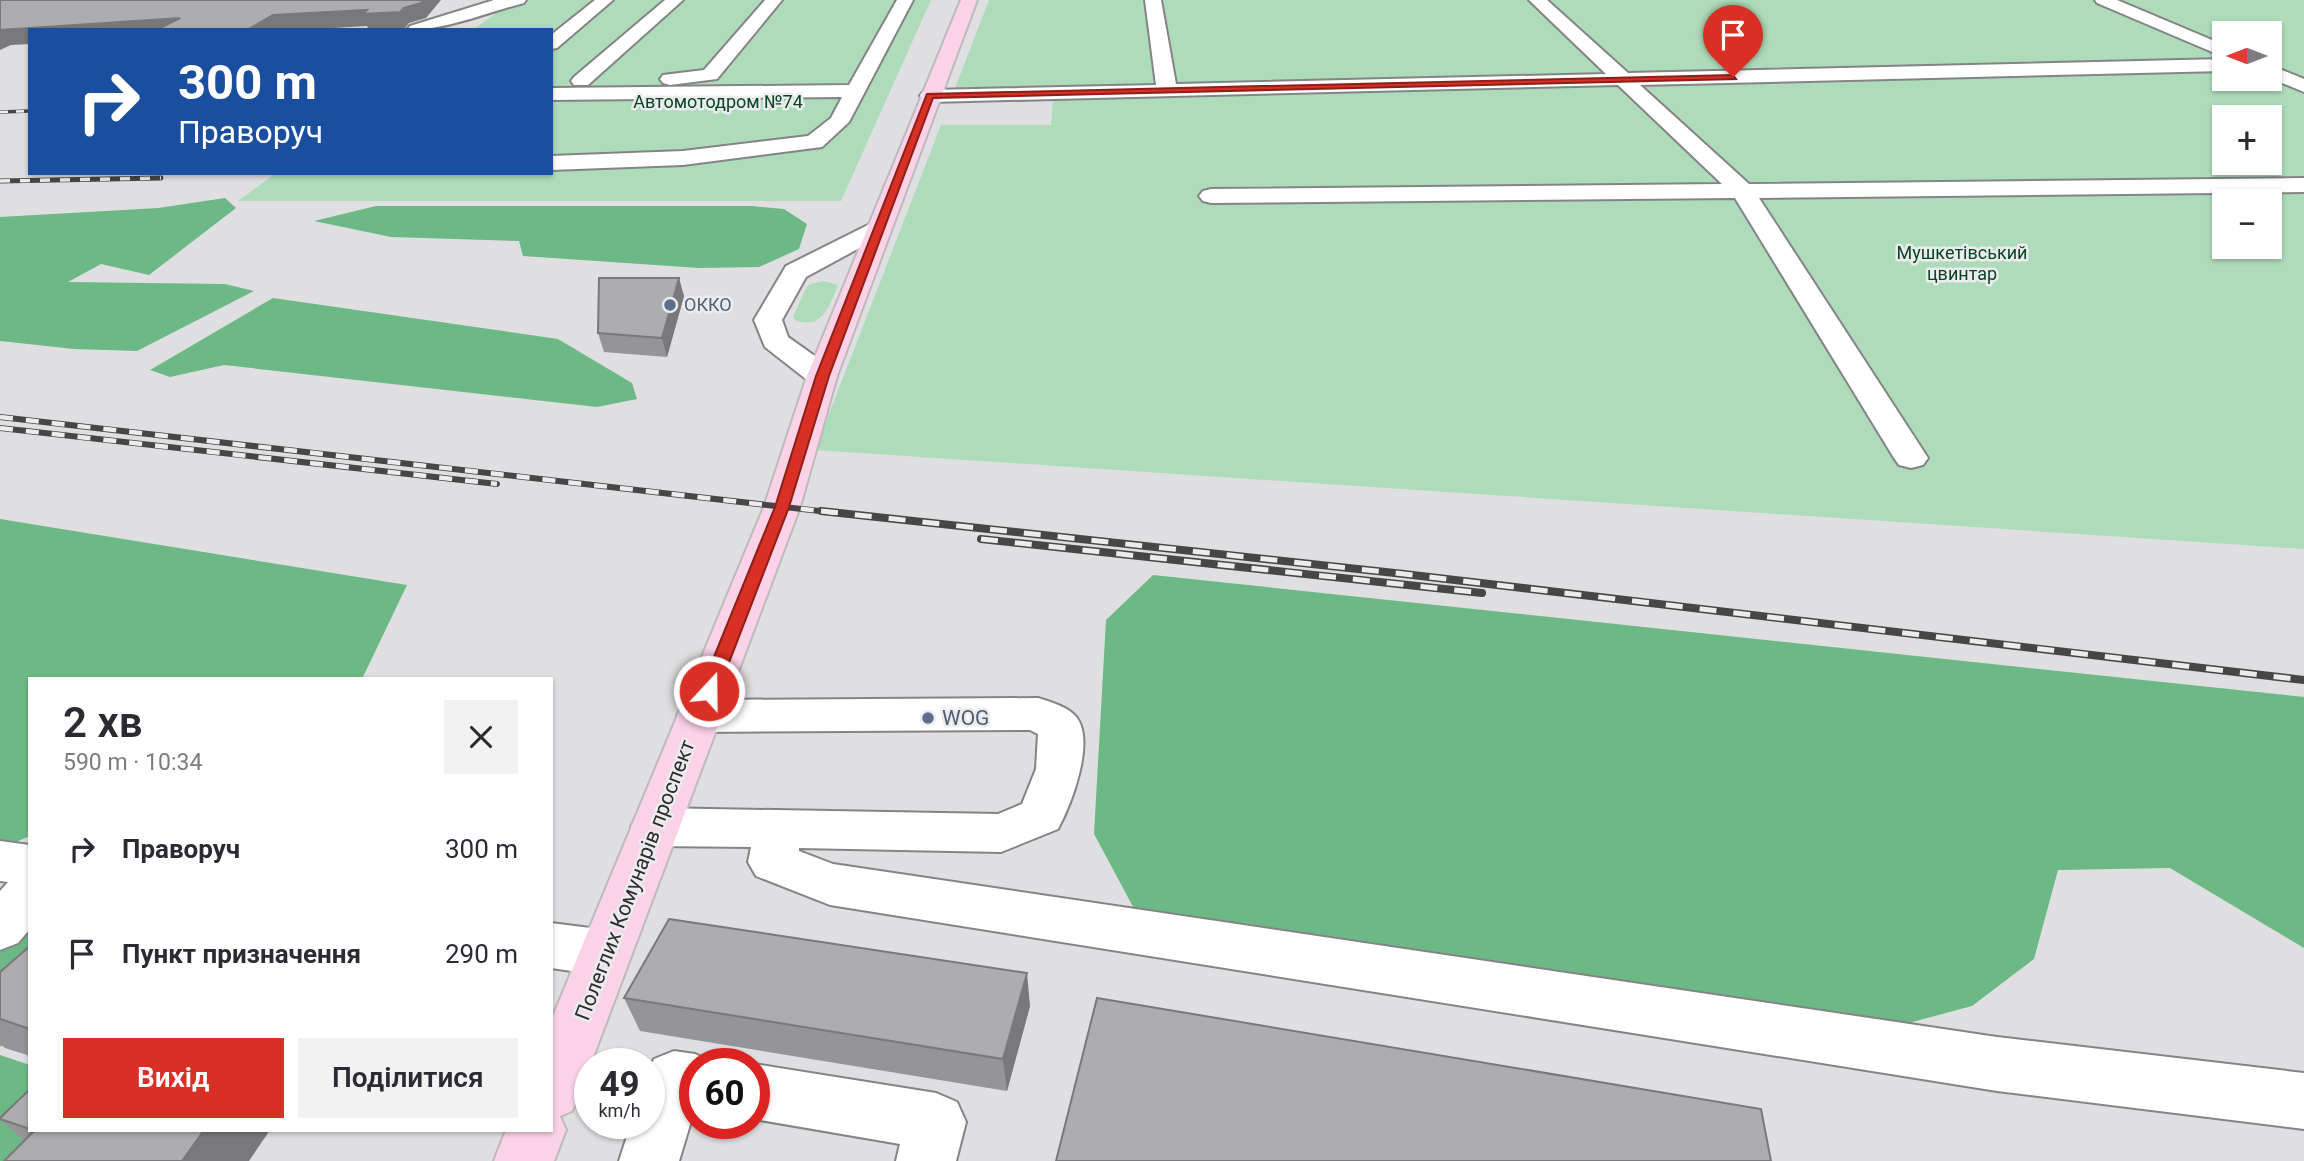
<!DOCTYPE html>
<html lang="uk">
<head>
<meta charset="utf-8">
<style>
	body { margin:0; font-family:Roboto,sans-serif; background:#f2f2f3; color:#2b2b33; height:100vh; display:flex; flex-direction:column; font-size:26px; white-space:nowrap }
	* { box-sizing:border-box; margin:0 }
	p { font-size:23px; color:#7c7c81 }
	.icon { flex:none; width:38px; height:38px; fill:none; stroke:currentColor; stroke-width:2; stroke-linecap:round; stroke-linejoin:round }
	.map { position:relative; flex:1; overflow:hidden }
	.drawer { position:absolute; left:28px; top:677px; width:525px; height:455px; display:flex; flex-direction:column; background:#fff; border-radius:0px; box-shadow:0 2px 5px #0004 }
	.drawer>* { flex:none }
	.banner { position:absolute; left:28px; top:28px; width:525px; height:147px; border-radius:0px; box-shadow:0 2px 5px #0004; background:#1a4fa0; color:#fff; overflow:hidden }
	.needle { width:46px; rotate:270deg }
	.tools { position:absolute; left:2212px; top:21px; display:grid; gap:14px }
	.tools a { display:grid; place-items:center; width:70px; height:70px; border-radius:0px; background:#fff; box-shadow:0 2px 5px #0004; font-size:35px }
	.speed { position:absolute; left:574px; top:1048px; display:flex; gap:14px; font-size:35px; font-weight:700; text-align:center }
	.speed>* { display:grid; place-content:center; width:91px; height:91px; border-radius:50%; background:#fff; box-shadow:0 2px 5px #0004; line-height:1 }
	.speed small { font-size:18px; font-weight:400 }
	.speed .limit { border:10px solid #d22; background:#fff; color:#111 }
	.pin { position:absolute; display:grid; place-items:center; width:60px; height:60px; color:#fff; margin:-72px -30px; border-radius:50% 50% 50% 0; rotate:-45deg; box-shadow:0 0 7px #0007 }
	.pin .icon { rotate:45deg }
	.me { position:absolute; width:77px; margin:-38px; rotate:21deg; stroke-linejoin:round; filter:drop-shadow(0 0 5px #0008) }
	.turn { display:flex; align-items:center; gap:24px; height:147px; padding:0 35px; font-size:32px }
	.turn .icon { width:91px; height:91px; stroke-width:2.5 }
	.turn b { display:block; font-size:49px; line-height:60px }
	.round { display:grid; place-items:center; flex:none; width:74px; height:74px; border-radius:0px; background:#f2f2f3 }
	.overview { display:flex; align-items:center; justify-content:space-between; height:119px; padding:0 35px }
	h1 { font-size:42px; font-weight:600; line-height:52px }
	.button { display:flex; gap:14px; margin-top:auto; padding:14px 35px }
	.button a { flex:1; height:80px; border-radius:0px; background:#d93025; color:#fff; font-size:28px; font-weight:600; line-height:80px; text-align:center }
	.button a+a { background:#f2f2f3; color:#2b2b33 }
	ul { padding:0; list-style:none }
	li { display:flex; align-items:center; gap:21px; height:105px; padding:0 35px }
	li div { flex:1 }
	li b { display:block; font-size:26px }
	li em { font-style:normal }
	.map>svg:first-child { display:block }
</style>
</head>
<body>
<div class="map">
<svg width="2304" height="1161" viewBox="0 0 2304 1161">
	<rect width="100%" height="100%" fill="#dfdfe1"/>
	<!-- green -->
	<g fill="#aedcbb" fill-rule="evenodd">
		<polygon points="513,0 931,0 841,201 238,201 276,173 551,173 551,30 473,30"/>
		<path d="M 989,0 L 2304,0 L 2304,549 L 815,450 L 941,125 L 1051,125 L 1054,87 L 955,88 ZM 2224,33 L 2270,33 L 2270,79 L 2224,79 ZM 2224,117 L 2270,117 L 2270,163 L 2224,163 ZM 2224,201 L 2270,201 L 2270,247 L 2224,247 Z"/>
		<path d="M 823,281 L 838,285 C 830,305 822,331 795,320 L 793,317 L 806,288 L 810,284 Z"/>
	</g>
	<!-- forest -->
	<g fill="#6db986">
		<polygon points="225,198 236,208 149,275 101,264 68,282 225,284 254,291 137,351 74,349 0,341 0,217 158,208"/>
		<polygon points="376,206 752,206 784,209 807,224 799,249 759,267 699,268 523,256 519,241 391,237 314,221"/>
		<polygon points="273,298 558,339 632,383 637,399 597,407 224,365 170,377 150,370"/>
		<polygon points="0,519 407,585 362,679 30,679 30,836 0,849"/>
		<polygon points="1153,575 2304,697 2304,948 2170,868 2058,870 2034,959 1972,1006 1905,1024 1138,916 1094,834 1106,620"/>
		<polygon points="30,913 30,1020 0,1047 0,942"/>
		<polygon points="0,1055 30,1065 30,1130 35,1161 0,1161"/>
	</g>
	<g fill="none" stroke-linecap="round" stroke-linejoin="round">
		<!-- minor casing -->
		<g stroke="#848486" stroke-width="4">
			<g id="minor">
				<path d="M 494,0 L 526,0 L 524,3 C 485,13 447,30 407,30 L 410,26 Z"/>
				<polygon points="595,0 613,0 557,48 551,49 551,35"/>
				<polygon points="665,0 683,0 588,85 574,85 571,81 574,77"/>
				<polygon points="765,0 782,0 717,79 670,85 663,83 660,79 663,75 704,70"/>
				<polygon points="897,0 913,0 849,122 822,147 683,165 551,170 551,156 683,151 808,136 831,118 842,97 551,100 551,88 849,85"/>
				<polygon points="1145,0 1161,0 1176,84 1606,74 1529,0 1547,0 1628,73 2224,59 2224,71 1640,85 1749,184 2304,178 2304,192 1759,198 1928,458 1923,465 1911,468 1899,465 1894,458 1735,198 1211,203 1203,201 1199,196 1203,191 1211,189 1722,184 1618,85 930,102 923,100 920,96 923,92 930,90 1156,85"/>
				<polygon points="2095,0 2117,0 2224,45 2224,57 2097,3"/>
				<polygon points="2270,65 2304,79 2304,92 2270,78"/>
				<polygon points="878,220 887,223 891,228 887,233 806,277 782,320 788,337 833,369 837,376 833,383 822,385 811,383 765,347 754,320 786,266"/>
				<path d="M 1038,698 C 1051,702 1069,707 1077,718 C 1095,743 1071,805 1058,829 L 1001,852 L 799,848 L 799,851 L 833,864 L 1997,1037 L 2304,1073 L 2304,1129 L 1997,1091 L 830,905 L 756,876 L 748,862 L 751,847 L 655,846 L 638,840 L 631,827 L 638,814 L 655,808 L 998,814 L 1022,804 L 1036,769 L 1038,734 L 1030,730 L 699,732 L 684,727 L 677,716 L 684,705 L 699,700 Z"/>
				<polygon points="0,841 30,845 30,929 18,943 0,950 0,891 8,882 0,881"/>
				<polygon points="551,923 606,930 625,937 632,953 625,969 606,976 551,968"/>
				<polygon points="674,1051 695,1054 716,1064 695,1064 695,1108 679,1161 619,1161 631,1124 649,1124 649,1069 654,1059"/>
				<polygon points="753,1064 754,1064 936,1093 957,1102 966,1122 956,1161 896,1161 900,1144 754,1119"/>
			</g>
		</g>
		<!-- major casing -->
		<g stroke="#bbb" stroke-width="4">
			<polygon id="major" points="961,0 977,0 837,376 800,507 580,1092 572,1111 560,1116 566,1130 554,1161 494,1161 506,1130 551,1130 551,1021 764,507 807,376"/>
		</g>
		<!-- minor -->
		<use href="#minor" fill="#fff" fill-rule="evenodd"/>
		<!-- major -->
		<use href="#major" fill="#fbd2e8" fill-rule="evenodd"/>
		<!-- rail-far3 casing -->
		<g stroke="#464647" stroke-width="3.5">
			<polyline id="rail-far3" points="0,112 30,111"/>
		</g>
		<!-- rail-far2 casing -->
		<g stroke="#464647" stroke-width="5">
			<polyline id="rail-far2" points="0,181 161,178"/>
		</g>
		<!-- rail-far1 casing -->
		<g stroke="#464647" stroke-width="6">
			<g id="rail-far1">
				<polyline points="0,417 837,513"/>
				<polyline points="0,428 497,484"/>
			</g>
		</g>
		<!-- rail casing -->
		<g stroke="#464647" stroke-width="8">
			<g id="rail">
				<polyline points="821,511 1404,574 2304,680"/>
				<polyline points="981,539 1482,593"/>
			</g>
		</g>
		<!-- rail-far3 -->
		<use href="#rail-far3" stroke="#ececee" stroke-width="2.5" stroke-dasharray="8" stroke-linecap="butt"/>
		<!-- rail-far2 -->
		<use href="#rail-far2" stroke="#ececee" stroke-width="3.5" stroke-dasharray="10" stroke-linecap="butt"/>
		<!-- rail-far1 -->
		<use href="#rail-far1" stroke="#ececee" stroke-width="4.5" stroke-dasharray="13" stroke-linecap="butt"/>
		<!-- rail -->
		<use href="#rail" stroke="#ececee" stroke-width="5" stroke-dasharray="17" stroke-linecap="butt"/>
	</g>
	<!-- wall -->
	<g fill="#959496">
		<polygon points="684,296 667,357 604,352 598,333"/>
		<polygon points="30,946 30,1056 5,1048 0,1044 0,972"/>
		<polygon points="624,998 1030,1006 1007,1091 640,1031"/>
		<polygon points="30,1089 30,1130 270,1130 25,1141 0,1120 0,1118"/>
	</g>
	<!-- shaded-wall -->
	<g fill="#79787a">
		<polygon points="423,0 441,0 426,18 409,23 405,28 369,30 367,26 299,30 247,30 273,15 404,8"/>
		<polygon points="180,18 185,30 30,30 30,44 11,45 0,50 0,30 2,29"/>
		<polygon points="679,278 684,296 667,357 662,338"/>
		<polygon points="1027,973 1030,1006 1007,1091 1003,1059"/>
		<polygon points="204,1130 270,1130 249,1161 182,1161"/>
	</g>
	<!-- building -->
	<g fill="#adacae" stroke="#79787a" stroke-width="2">
		<polygon points="0,0 423,0 421,3 404,8 400,12 363,14 367,10 273,15 247,30 156,30 180,18 0,30"/>
		<polygon points="599,278 679,278 662,338 598,333"/>
		<polygon points="669,919 1027,973 1003,1059 624,998"/>
		<polygon points="30,946 30,1029 0,1019 0,972"/>
		<polygon points="1097,998 1761,1109 1771,1161 1056,1161"/>
		<polygon points="30,1089 30,1129 0,1119 0,1118"/>
		<polygon points="35,1130 204,1130 182,1161 4,1161"/>
	</g>
	<!-- route -->
	<polygon fill="#d93025" stroke="#8d1f18" stroke-width="2" points="1733,75 1736,79 933,98 829,376 789,507 718,691 709,697 703,695 700,691 775,507 816,376 927,94"/>
	<!-- markers -->
	<g fill="#5c6f8a" stroke="#ececee" stroke-width="2.5">
		<circle cx="670" cy="305" r="7"/>
		<circle cx="928" cy="718" r="7"/>
	</g>
	<g text-anchor="middle" stroke-width="5" stroke-linejoin="round" paint-order="stroke">
		<!-- far-park labels -->
		<g font-size="18" fill="#064423" stroke="#ececee">
			<text x="718" y="108">Автомотодром №74</text>
			<text x="1962" y="259">Мушкетівський<tspan x="1962" dy="21">цвинтар</tspan></text>
		</g>
		<!-- far-service labels -->
		<g font-size="18" fill="#4e5e75" stroke="#ececee" text-anchor="start">
			<text x="684" y="311">ОККО</text>
		</g>
		<!-- service labels -->
		<g font-size="21" fill="#4e5e75" stroke="#ececee" text-anchor="start">
			<text x="942" y="725">WOG</text>
		</g>
		<!-- street labels -->
		<g font-size="21" fill="#2b2b2c" stroke="#ececee">
			<text transform="translate(635 880) rotate(-69)" y="7">Полеглих Комунарів проспект</text>
		</g>
	</g>
</svg>
<div class="tools">
<a><svg class="needle" viewBox="-14 -14 28 28"><path d="M0-13l5 13h-10z" fill="#e53935"/><path d="M0 13l5-13h-10z" fill="#7c7c81"/></svg></a>
<a>+</a>
<a>−</a>
</div>
<div class="speed"><div>49<small>km/h</small></div><div class="limit">60</div></div>
<div class="pin" style="left:1733px;top:77px;background:#d93025"><svg class="icon" aria-label="arrive" viewBox="0 0 24 24"><path d="M6 21V4h12l-3 4 3 4H6"/></svg></div>
<svg class="me" style="left:709px;top:691px" viewBox="-20 -20 40 40"><circle r="17" fill="#d93025" stroke="#fff" stroke-width="3"/><path d="M0-11L8 9 0 5-8 9z" fill="#fff"/></svg>
<div class="banner">
<div class="turn"><svg class="icon" aria-label="right" viewBox="0 0 24 24"><path d="M7 20v-9h11M14 6l5 5-5 5"/></svg><div><b>300 m</b>Праворуч</div></div>
</div>
<section class="drawer">
<div class="overview"><div><h1>2 хв</h1><p>590 m · 10:34</p></div><a class="round"><svg class="icon" aria-label="close" viewBox="0 0 24 24"><path d="M6 6l12 12M18 6L6 18"/></svg></a></div>
<ul>
<li><svg class="icon" aria-label="right" viewBox="0 0 24 24"><path d="M7 20v-9h11M14 6l5 5-5 5"/></svg><div><b>Праворуч</b></div><em>300 m</em></li>
<li><svg class="icon" aria-label="arrive" viewBox="0 0 24 24"><path d="M6 21V4h12l-3 4 3 4H6"/></svg><div><b>Пункт призначення</b></div><em>290 m</em></li>
</ul>
<div class="button"><a>Вихід</a><a>Поділитися</a></div>
</section>
</div>
</body>
</html>
